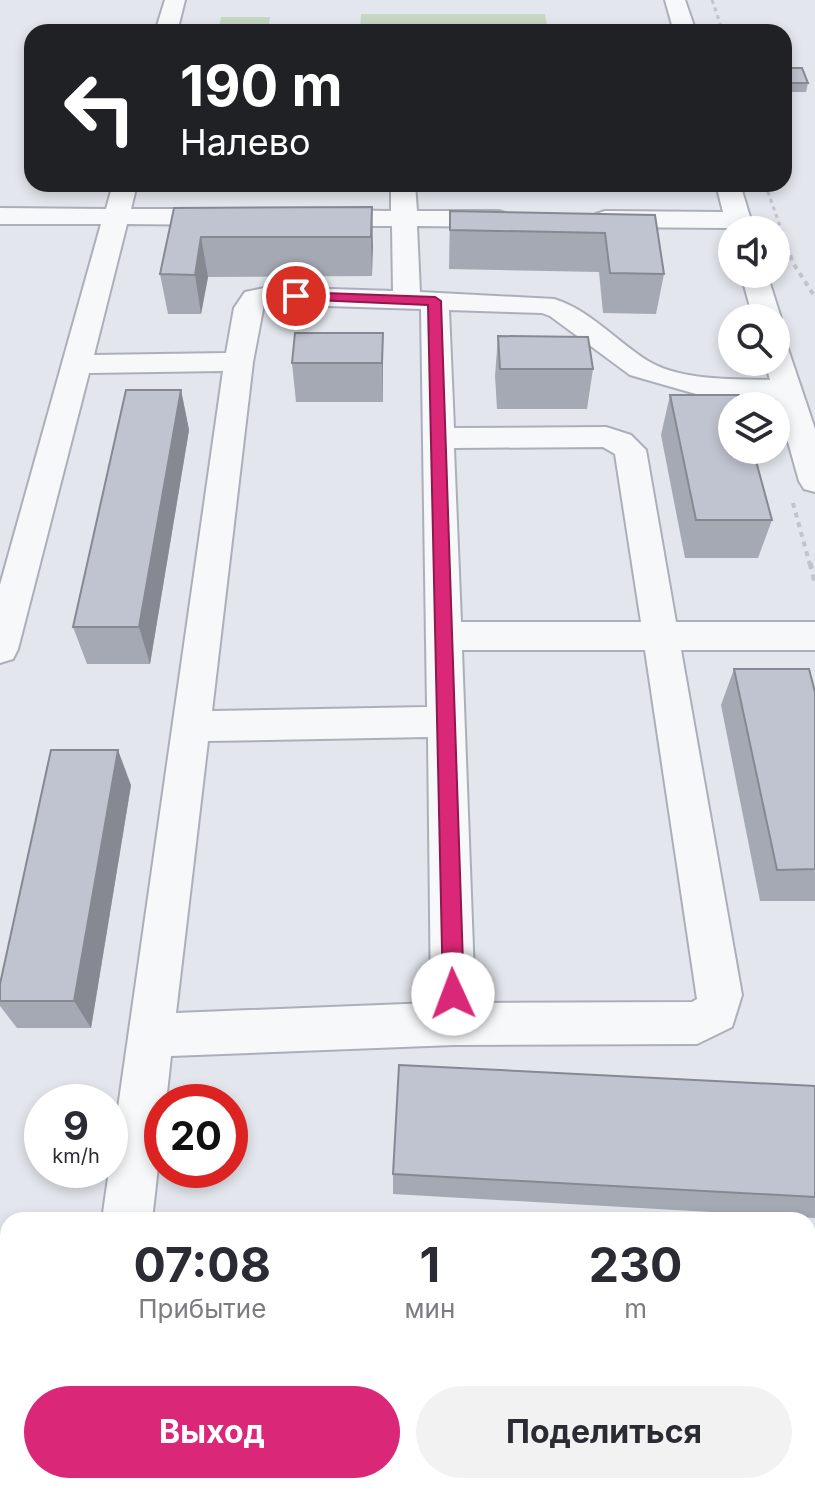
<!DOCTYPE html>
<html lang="ru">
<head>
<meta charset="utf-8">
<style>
	body { margin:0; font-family:Inter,sans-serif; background:#f2f2f3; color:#2b2b33; height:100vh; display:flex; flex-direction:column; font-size:30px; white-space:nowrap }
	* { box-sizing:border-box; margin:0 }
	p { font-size:26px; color:#7c7c81 }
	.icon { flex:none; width:44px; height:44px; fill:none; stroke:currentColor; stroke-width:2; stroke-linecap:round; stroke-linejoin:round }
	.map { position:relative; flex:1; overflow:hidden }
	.side { position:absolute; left:0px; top:1212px; width:816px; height:282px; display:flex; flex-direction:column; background:#fff; border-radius:24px 24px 0 0; box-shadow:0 4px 12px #0003 }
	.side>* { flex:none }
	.hud { position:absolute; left:24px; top:24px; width:768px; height:168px; border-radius:24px; box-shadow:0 4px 12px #0003; background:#202124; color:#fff; overflow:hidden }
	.tools { position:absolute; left:718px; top:216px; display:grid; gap:16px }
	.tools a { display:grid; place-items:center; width:72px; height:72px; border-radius:50%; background:#fff; box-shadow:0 4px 12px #0003; font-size:40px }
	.speed { position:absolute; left:24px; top:1084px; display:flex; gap:16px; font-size:40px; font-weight:700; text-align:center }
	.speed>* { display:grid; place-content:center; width:104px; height:104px; border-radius:50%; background:#fff; box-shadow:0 4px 12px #0003; line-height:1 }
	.speed small { font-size:20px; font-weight:400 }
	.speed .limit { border:12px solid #d22; background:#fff; color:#111 }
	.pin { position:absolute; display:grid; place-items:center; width:68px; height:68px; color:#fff; margin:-34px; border:4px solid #fff; border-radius:50%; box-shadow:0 2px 8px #0007 }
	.me { position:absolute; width:88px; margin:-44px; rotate:358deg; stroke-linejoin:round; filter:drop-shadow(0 0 6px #0008) }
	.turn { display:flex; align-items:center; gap:28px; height:168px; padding:0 24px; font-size:36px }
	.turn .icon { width:104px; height:104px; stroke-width:2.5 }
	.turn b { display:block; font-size:56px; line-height:68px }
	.eta { display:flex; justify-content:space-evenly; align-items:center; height:136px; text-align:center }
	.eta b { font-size:48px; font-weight:700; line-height:56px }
	.action { display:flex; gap:16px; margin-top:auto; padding:16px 24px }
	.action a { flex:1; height:92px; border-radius:48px; background:#db2777; color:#fff; font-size:32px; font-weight:700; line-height:92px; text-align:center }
	.action a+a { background:#f2f2f3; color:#2b2b33 }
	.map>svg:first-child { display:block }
</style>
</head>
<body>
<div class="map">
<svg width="815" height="1493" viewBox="0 0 815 1493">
	<rect width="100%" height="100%" fill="#e3e6ec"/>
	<!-- green -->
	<g fill="#c6d7c4">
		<polygon points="361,14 545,14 548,32 360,32"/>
		<polygon points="221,17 270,17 268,32 218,32"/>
	</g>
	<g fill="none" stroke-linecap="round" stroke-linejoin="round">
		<!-- minor casing -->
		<g stroke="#abafba" stroke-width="4">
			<g id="minor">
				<polygon points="165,0 185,0 177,32 155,32"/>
				<polygon points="665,0 685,0 696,32 674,32"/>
				<path d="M 113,184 L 137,184 L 131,209 L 223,209 L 232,212 L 236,217 L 232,222 L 223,225 L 127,224 L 94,355 L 226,353 L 234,308 L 245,292 L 269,287 L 393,291 L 392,226 L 321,226 L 312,223 L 308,218 L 312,213 L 321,210 L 391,211 L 391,184 L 415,184 L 417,211 L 499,211 L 508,214 L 512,219 L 508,224 L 499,227 L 417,226 L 420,292 L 554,299 C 590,310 616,341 648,361 C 681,381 733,379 770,380 L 765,362 L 776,362 L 776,340 L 786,343 L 815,429 L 815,492 L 804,489 L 799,481 L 776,399 L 703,396 L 630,375 L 550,316 L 542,313 L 449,310 L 454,428 L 606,427 L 631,435 L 646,450 L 676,622 L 815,622 L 815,650 L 681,650 L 742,995 L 732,1027 L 697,1044 L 454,1045 L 171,1056 L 166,1102 L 162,1102 L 162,1132 L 152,1220 L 102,1220 L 223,371 L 89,373 L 18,649 L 13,659 L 0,663 L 0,585 L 101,224 L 0,224 L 0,208 L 106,209 ZM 264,304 L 421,309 L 427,707 L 212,711 L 253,362 ZM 603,447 L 615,454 L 641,622 L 461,622 L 454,448 ZM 462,650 L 645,650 L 697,999 L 692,1002 L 475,1003 ZM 428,737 L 431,1003 L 176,1013 L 208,741 Z"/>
				<polygon points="716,184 740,184 754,230 732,230 732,236 727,228 605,227 596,224 592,219 596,214 605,211 723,212"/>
				<polygon points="741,274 767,274 781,318 777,324 776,318 753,318"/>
				<rect x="0" y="1265" width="8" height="50"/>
				<rect x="808" y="1268" width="7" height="50"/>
				<polygon points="808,1465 815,1475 815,1493 765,1493 764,1486 808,1486"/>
				<polygon points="62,1486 118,1486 117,1493 61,1493"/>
			</g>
		</g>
		<!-- path-far2 -->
		<g stroke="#c1c4cb" stroke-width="3" stroke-dasharray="4 4" stroke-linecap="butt">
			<polyline points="712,0 723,32"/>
			<polyline points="765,184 788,248"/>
		</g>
		<!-- path-far1 -->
		<g stroke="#c1c4cb" stroke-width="4" stroke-dasharray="5 5" stroke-linecap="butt">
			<polyline points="787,246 793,263 815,297"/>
			<polyline points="793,503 810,565"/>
		</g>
		<!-- path -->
		<polyline stroke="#c1c4cb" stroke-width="5" stroke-dasharray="6 6" stroke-linecap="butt" points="810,563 815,582"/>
		<!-- minor -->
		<use href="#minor" fill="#f7f8fa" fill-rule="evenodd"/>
	</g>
	<!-- wall -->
	<g fill="#a5a9b3">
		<polygon points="784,68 808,83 806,92 784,92"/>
		<rect x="190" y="184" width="183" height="5"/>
		<rect x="445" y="184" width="185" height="1"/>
		<polygon points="372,207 372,276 208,277 201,314 168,314 160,274 174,208"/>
		<polygon points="450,211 655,215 664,274 656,314 603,313 599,272 449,269"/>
		<polygon points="383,333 383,402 296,402 292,363"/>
		<polygon points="498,336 593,369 587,409 497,409 495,376"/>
		<polygon points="181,390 189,430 150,664 87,664 73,627"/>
		<polygon points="670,395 772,520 758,558 685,558 661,435"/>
		<polygon points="734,669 815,692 815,901 760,901 721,705"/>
		<polygon points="131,785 91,1028 17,1028 0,1006 0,984"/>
		<polygon points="815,1086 815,1218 393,1194 393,1174"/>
	</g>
	<!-- shaded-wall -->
	<g fill="#868992">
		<polygon points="372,207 373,247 372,276 371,237"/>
		<polygon points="201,237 208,277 201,314 195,275"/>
		<polygon points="383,333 383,402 382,363"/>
		<polygon points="181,390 189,430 150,664 139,627"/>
		<polygon points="118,750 131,785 91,1028 74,1001"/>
		<polygon points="0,1489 9,1490 9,1493 0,1493"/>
	</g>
	<!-- building -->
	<g fill="#c0c4d0" stroke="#868992" stroke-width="2">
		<polygon points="784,68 802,68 808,83 784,83"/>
		<polygon points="372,207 371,237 201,237 195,275 160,274 174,208"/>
		<polygon points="450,211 655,215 664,274 610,273 605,233 450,230"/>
		<polygon points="295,333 383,333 382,363 292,363"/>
		<polygon points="498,336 588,337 593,369 500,369"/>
		<polygon points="126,390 181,390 139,627 73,627"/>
		<polygon points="670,395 739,395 742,406 732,406 732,450 753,450 772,520 696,520"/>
		<polygon points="734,669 809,669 815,692 815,869 777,870"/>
		<polygon points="51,750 118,750 74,1001 0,1001 0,984"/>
		<polygon points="399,1065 815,1086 815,1197 393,1174"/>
	</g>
	<!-- route -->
	<polygon fill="#db2777" stroke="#8e194d" stroke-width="2" points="296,292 435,297 441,301 464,994 461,1001 453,1004 446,1001 443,994 428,305 292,299 290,296"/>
</svg>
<div class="tools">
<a><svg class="icon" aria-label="sound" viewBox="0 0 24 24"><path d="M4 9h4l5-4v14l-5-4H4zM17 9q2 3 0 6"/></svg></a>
<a><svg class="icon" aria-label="search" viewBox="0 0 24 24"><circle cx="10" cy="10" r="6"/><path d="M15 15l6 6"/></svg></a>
<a><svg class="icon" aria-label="layers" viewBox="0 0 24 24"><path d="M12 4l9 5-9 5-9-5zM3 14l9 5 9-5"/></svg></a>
</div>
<div class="speed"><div>9<small>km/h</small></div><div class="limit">20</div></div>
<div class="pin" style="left:296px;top:296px;background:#d93025"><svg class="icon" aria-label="arrive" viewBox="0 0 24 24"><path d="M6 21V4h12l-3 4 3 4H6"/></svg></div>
<svg class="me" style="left:453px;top:994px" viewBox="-20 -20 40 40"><circle r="19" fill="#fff"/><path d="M0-13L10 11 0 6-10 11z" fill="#db2777"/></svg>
<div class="hud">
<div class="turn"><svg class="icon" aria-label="left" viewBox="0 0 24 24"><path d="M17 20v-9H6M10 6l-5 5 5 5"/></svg><div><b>190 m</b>Налево</div></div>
</div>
<section class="side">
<div class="eta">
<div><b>07:08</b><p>Прибытие</p></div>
<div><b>1</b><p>мин</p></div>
<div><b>230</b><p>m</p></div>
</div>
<div class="action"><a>Выход</a><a>Поделиться</a></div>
</section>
</div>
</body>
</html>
